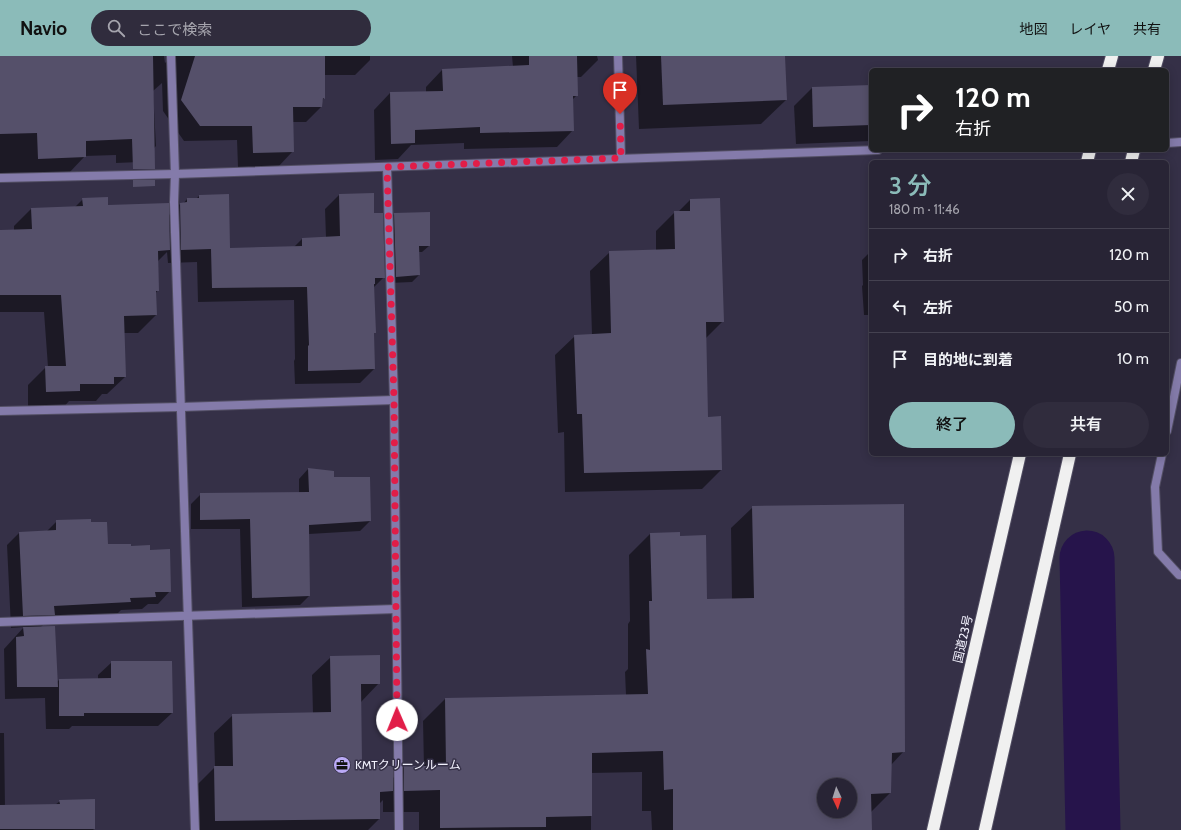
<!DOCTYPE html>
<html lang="ja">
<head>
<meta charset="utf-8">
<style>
	body { margin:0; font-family:Cabin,"Noto Sans JP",sans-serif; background:#302c3d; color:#f1f3f6; height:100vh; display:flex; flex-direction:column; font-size:15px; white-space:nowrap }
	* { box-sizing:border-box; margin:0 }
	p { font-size:13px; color:#a5a4ad }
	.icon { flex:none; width:22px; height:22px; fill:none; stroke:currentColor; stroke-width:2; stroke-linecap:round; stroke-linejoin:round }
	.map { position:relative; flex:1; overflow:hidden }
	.side { position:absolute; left:869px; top:104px; width:300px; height:296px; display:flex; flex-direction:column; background:#282435; border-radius:6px; box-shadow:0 2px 10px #0003,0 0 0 1px #444150 }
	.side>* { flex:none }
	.top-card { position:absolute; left:869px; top:12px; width:300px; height:84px; border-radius:6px; box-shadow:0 2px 10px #0003,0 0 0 1px #444150; background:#202124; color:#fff; overflow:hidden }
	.needle { width:26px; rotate:176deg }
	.fabs { position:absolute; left:817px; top:722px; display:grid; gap:8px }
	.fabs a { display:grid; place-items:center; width:40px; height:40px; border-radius:50%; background:#282435; box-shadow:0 2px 10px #0003,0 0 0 1px #444150; font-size:20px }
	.pin { position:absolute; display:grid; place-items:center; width:34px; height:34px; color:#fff; margin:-41px -17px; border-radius:50% 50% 50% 0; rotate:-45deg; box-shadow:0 0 4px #0007 }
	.pin .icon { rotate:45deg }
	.me { position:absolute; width:44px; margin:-22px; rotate:359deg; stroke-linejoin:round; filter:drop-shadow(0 0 3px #0008) }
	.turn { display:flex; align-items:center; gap:14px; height:84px; padding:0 20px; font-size:18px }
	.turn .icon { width:52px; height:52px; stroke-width:2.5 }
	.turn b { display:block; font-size:28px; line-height:34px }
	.round { display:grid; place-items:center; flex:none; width:42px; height:42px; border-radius:21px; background:#302c3d }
	.summary { display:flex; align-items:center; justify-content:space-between; height:68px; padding:0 20px }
	h1 { font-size:24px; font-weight:600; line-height:30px; color:#8bbbb9 }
	.primary-button { display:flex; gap:8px; margin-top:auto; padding:8px 20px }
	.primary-button a { flex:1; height:46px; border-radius:24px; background:#8bbbb9; color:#111; font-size:16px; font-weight:600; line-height:46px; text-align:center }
	.primary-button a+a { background:#302c3d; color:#f1f3f6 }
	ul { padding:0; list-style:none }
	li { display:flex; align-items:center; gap:12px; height:52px; padding:0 20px; border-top:1px solid #444150 }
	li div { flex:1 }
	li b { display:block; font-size:15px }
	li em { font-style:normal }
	header { display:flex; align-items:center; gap:24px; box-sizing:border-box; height:56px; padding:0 20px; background:#8bbbb9; color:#111 }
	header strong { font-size:19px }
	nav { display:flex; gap:22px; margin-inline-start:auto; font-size:14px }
	.search { width:280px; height:36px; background:#302c3d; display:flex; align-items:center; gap:10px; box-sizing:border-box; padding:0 14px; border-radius:22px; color:#a5a4ad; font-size:15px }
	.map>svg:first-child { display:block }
</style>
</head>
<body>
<header>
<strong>Navio</strong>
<div class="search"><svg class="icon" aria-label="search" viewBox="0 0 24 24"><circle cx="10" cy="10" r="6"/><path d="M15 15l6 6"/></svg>ここで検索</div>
<nav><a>地図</a><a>レイヤ</a><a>共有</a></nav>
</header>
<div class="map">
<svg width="1181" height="774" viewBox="0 0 1181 774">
	<rect width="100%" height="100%" fill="#353047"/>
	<!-- shadow -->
	<g fill="#0007" fill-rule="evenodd">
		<polygon points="0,0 164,0 165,7 172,0 370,0 370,4 355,19 324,19 324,42 322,45 321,51 306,66 292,66 293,95 278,111 238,111 237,84 184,85 163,55 162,27 153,35 156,90 140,106 116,107 116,99 85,100 69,117 0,119"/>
		<polygon points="512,0 597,0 598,4 581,21 577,21 577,39 572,44 573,74 557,91 464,93 464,87 411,89 398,103 375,104 374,54 390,37 426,36 426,31 442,14 513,11"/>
		<polygon points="636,0 784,0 786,44 761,68 639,73"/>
		<polygon points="871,30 871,85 796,88 794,50 812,32"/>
		<polygon points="339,139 373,158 384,221 373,232 374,313 360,327 295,328 294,305 295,303 294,244 198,246 197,206 168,207 167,196 157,206 158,234 155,238 156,259 138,277 123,277 125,321 107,338 102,338 96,345 69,345 62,353 28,353 28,329 45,312 48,311 44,256 0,256 0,175 14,175 14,170 31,153 74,152 83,143 107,150 168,160 180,148 183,148 187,143 196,143 199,140 229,193 294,191 302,183 326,182 325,153"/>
		<polygon points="690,144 723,265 705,283 707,362 721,414 702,433 565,436 564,376 558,377 555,299 575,280 592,279 590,215 610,196 656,194 656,175 675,156 678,156"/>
		<polygon points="394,158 429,190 422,196 418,196 419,219 412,226 389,227 388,164"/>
		<polygon points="871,195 871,259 864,259 862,230 863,229 862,204"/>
		<polygon points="308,413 333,422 370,465 360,475 309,478 309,540 300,549 242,551 240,473 191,473 191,448 201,438 299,437 299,423"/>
		<path d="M 753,451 L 904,695 L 891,709 L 890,737 L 870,757 L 871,774 L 652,774 L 651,755 L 642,755 L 642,716 L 591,717 L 591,774 L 419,774 L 419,756 L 383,756 L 383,744 L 379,748 L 379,763 L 368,774 L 197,774 L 197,729 L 215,711 L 214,677 L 233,659 L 313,658 L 312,619 L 331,601 L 379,627 L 361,646 L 361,708 L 378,711 L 392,723 L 404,711 L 424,711 L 423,665 L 445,643 L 626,639 L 625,616 L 628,613 L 628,568 L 630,565 L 629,499 L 650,478 L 679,481 L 706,544 L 732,544 L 731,472 ZM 824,729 L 850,729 L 850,755 L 824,755 Z"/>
		<polygon points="57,465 90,467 107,489 130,491 149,495 170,535 158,548 148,548 142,553 121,554 117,558 97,559 96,560 50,562 41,571 57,626 59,624 98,623 98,619 112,606 172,657 158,670 72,670 69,673 46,673 45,642 5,643 4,593 24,571 11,572 7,489 20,476 46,476"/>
		<polygon points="0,677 4,677 5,750 55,749 60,745 94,773 93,774 0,774"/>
	</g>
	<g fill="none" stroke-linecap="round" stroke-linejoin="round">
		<!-- river -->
		<polyline stroke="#26144b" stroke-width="55" points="1087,502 1093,774"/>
	</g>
	<!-- building -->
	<g fill="#55506a" fill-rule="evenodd">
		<polygon points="0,0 153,0 155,113 133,113 132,83 86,85 86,101 38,103 37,77 0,78"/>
		<polygon points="195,0 325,0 325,43 323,42 322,51 293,51 294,96 253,97 252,70 200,70 181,44"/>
		<polygon points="529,0 577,0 578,40 573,40 574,75 480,77 480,71 415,74 415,87 391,88 390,36 443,35 442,13 529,9"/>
		<polygon points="661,0 785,0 787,44 663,49"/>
		<polygon points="871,29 871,69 813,71 812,31"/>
		<polygon points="133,124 155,124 155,130 133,131"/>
		<polygon points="374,137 374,157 383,157 385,222 375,222 375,228 374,228 376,277 374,277 375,313 308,315 308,290 309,289 307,231 212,232 211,193 181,194 180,147 187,146 187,142 199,142 199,139 229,138 230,192 302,190 302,182 340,180 339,138"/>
		<polygon points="108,141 108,149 169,147 170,194 158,195 159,235 156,235 157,259 124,260 126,321 114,321 114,328 80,328 80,335 46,336 45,310 66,310 61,239 0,239 0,174 32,173 31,152 83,150 82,142"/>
		<polygon points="720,142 724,266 706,266 708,361 721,360 722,414 584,417 582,358 577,358 574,279 611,277 609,195 675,193 674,155 690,155 690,143"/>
		<polygon points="430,156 430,190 419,190 420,219 396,221 394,157"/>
		<polygon points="308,412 334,415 334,421 370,421 371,465 309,469 310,540 252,542 250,463 200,464 200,437 309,436"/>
		<path d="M 904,448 L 905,696 L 892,697 L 891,737 L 871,738 L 872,774 L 673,774 L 673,733 L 664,734 L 663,695 L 592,697 L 592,760 L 546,761 L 546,771 L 440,772 L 440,734 L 404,735 L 404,710 L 446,710 L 445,642 L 648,638 L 646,593 L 650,594 L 649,545 L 652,545 L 650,477 L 680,476 L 680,480 L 706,479 L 707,543 L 754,542 L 752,450 ZM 824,729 L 850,729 L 850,755 L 824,755 Z"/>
		<polygon points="91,463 91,466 107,466 108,488 131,488 131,490 150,489 150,494 170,493 171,536 155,536 156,541 130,542 131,546 54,550 55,559 23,560 19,476 56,474 56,464"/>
		<polygon points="55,570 58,631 17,631 16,581 24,580 23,571"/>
		<polygon points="380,599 380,628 361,628 362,707 379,707 379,710 393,710 393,735 380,736 380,763 215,765 214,710 233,710 232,658 331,656 330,600"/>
		<polygon points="111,605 172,605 173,657 84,657 84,660 59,660 59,623 111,622"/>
		<polygon points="95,743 95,773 0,773 0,749 60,748 59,744"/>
	</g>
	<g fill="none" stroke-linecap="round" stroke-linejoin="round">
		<!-- lane casing -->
		<g stroke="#534f64" stroke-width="10">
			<g id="lane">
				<polyline points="1167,375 1181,307"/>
				<polyline points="1162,398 1155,431 1158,496 1179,519 1181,519"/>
			</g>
		</g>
		<!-- street casing -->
		<g stroke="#534f64" stroke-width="10">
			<g id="street">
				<polyline points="171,0 175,118 174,146 195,774"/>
				<polyline points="618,0 621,102"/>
				<polyline points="1167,87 1181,86"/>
				<polyline points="387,111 394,344 399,774"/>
				<polyline points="0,122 175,118 878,94"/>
				<polyline points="0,355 181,351 394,344"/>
				<polyline points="0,566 396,553"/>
			</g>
		</g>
		<!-- highway casing -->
		<g stroke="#534f64" stroke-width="14">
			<g id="highway">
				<polyline points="1108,14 1112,0"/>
				<polyline points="1154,14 1158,0"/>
				<polyline points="1087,106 1090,94"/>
				<polyline points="1131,106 1134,94"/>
				<polyline points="933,774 1020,398"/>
				<polyline points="985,774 1070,398"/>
			</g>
		</g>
		<!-- lane -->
		<use href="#lane" stroke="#847baa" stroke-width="8"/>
		<!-- street -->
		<use href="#street" stroke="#847baa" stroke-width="8"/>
		<!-- highway -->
		<use href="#highway" stroke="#f0f0f0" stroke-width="12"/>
	</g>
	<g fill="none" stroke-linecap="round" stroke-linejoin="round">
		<!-- route -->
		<polyline stroke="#e11d48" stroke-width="7" stroke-dasharray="0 12.6" points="397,664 394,344 387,111 621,102 620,58"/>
	</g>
	<!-- icons -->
	<defs>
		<g id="office-disc" transform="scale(0.9)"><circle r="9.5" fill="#baaaf6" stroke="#353047"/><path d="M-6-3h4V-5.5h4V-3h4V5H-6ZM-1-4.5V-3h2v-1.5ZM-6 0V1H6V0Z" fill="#111"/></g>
	</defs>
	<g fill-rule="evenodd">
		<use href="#office-disc" x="342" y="709"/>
	</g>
	<g text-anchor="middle" stroke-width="3" stroke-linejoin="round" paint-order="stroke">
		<!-- street labels -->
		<g font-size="12" fill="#f2f1fd" stroke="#353047">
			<text transform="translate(963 583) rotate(-77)" y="4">国道23号</text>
		</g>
		<!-- poi labels -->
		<g font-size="12" fill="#f2f1fd" stroke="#353047" text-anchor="start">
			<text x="355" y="713">KMTクリーンルーム</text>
		</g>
	</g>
</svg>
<div class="fabs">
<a><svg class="needle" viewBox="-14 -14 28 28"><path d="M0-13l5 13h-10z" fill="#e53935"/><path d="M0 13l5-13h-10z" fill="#a5a4ad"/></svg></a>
</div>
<div class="pin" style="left:620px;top:58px;background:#d93025"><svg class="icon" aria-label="arrive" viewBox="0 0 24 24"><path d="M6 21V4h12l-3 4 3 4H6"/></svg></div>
<svg class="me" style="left:397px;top:664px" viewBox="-20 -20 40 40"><circle r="19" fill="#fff"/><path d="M0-13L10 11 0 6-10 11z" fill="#e11d48"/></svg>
<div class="top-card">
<div class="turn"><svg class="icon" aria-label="right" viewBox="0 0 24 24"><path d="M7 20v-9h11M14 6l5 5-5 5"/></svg><div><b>120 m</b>右折</div></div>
</div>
<section class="side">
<div class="summary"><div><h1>3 分</h1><p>180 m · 11:46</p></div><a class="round"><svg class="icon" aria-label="close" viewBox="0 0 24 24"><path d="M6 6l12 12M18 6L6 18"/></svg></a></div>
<ul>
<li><svg class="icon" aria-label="right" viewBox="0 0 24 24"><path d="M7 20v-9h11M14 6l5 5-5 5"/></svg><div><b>右折</b></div><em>120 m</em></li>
<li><svg class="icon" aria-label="left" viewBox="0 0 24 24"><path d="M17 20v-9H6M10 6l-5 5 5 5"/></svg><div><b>左折</b></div><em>50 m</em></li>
<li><svg class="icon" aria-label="arrive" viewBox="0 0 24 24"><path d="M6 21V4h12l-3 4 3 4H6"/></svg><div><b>目的地に到着</b></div><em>10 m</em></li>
</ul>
<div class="primary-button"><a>終了</a><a>共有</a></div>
</section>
</div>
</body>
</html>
